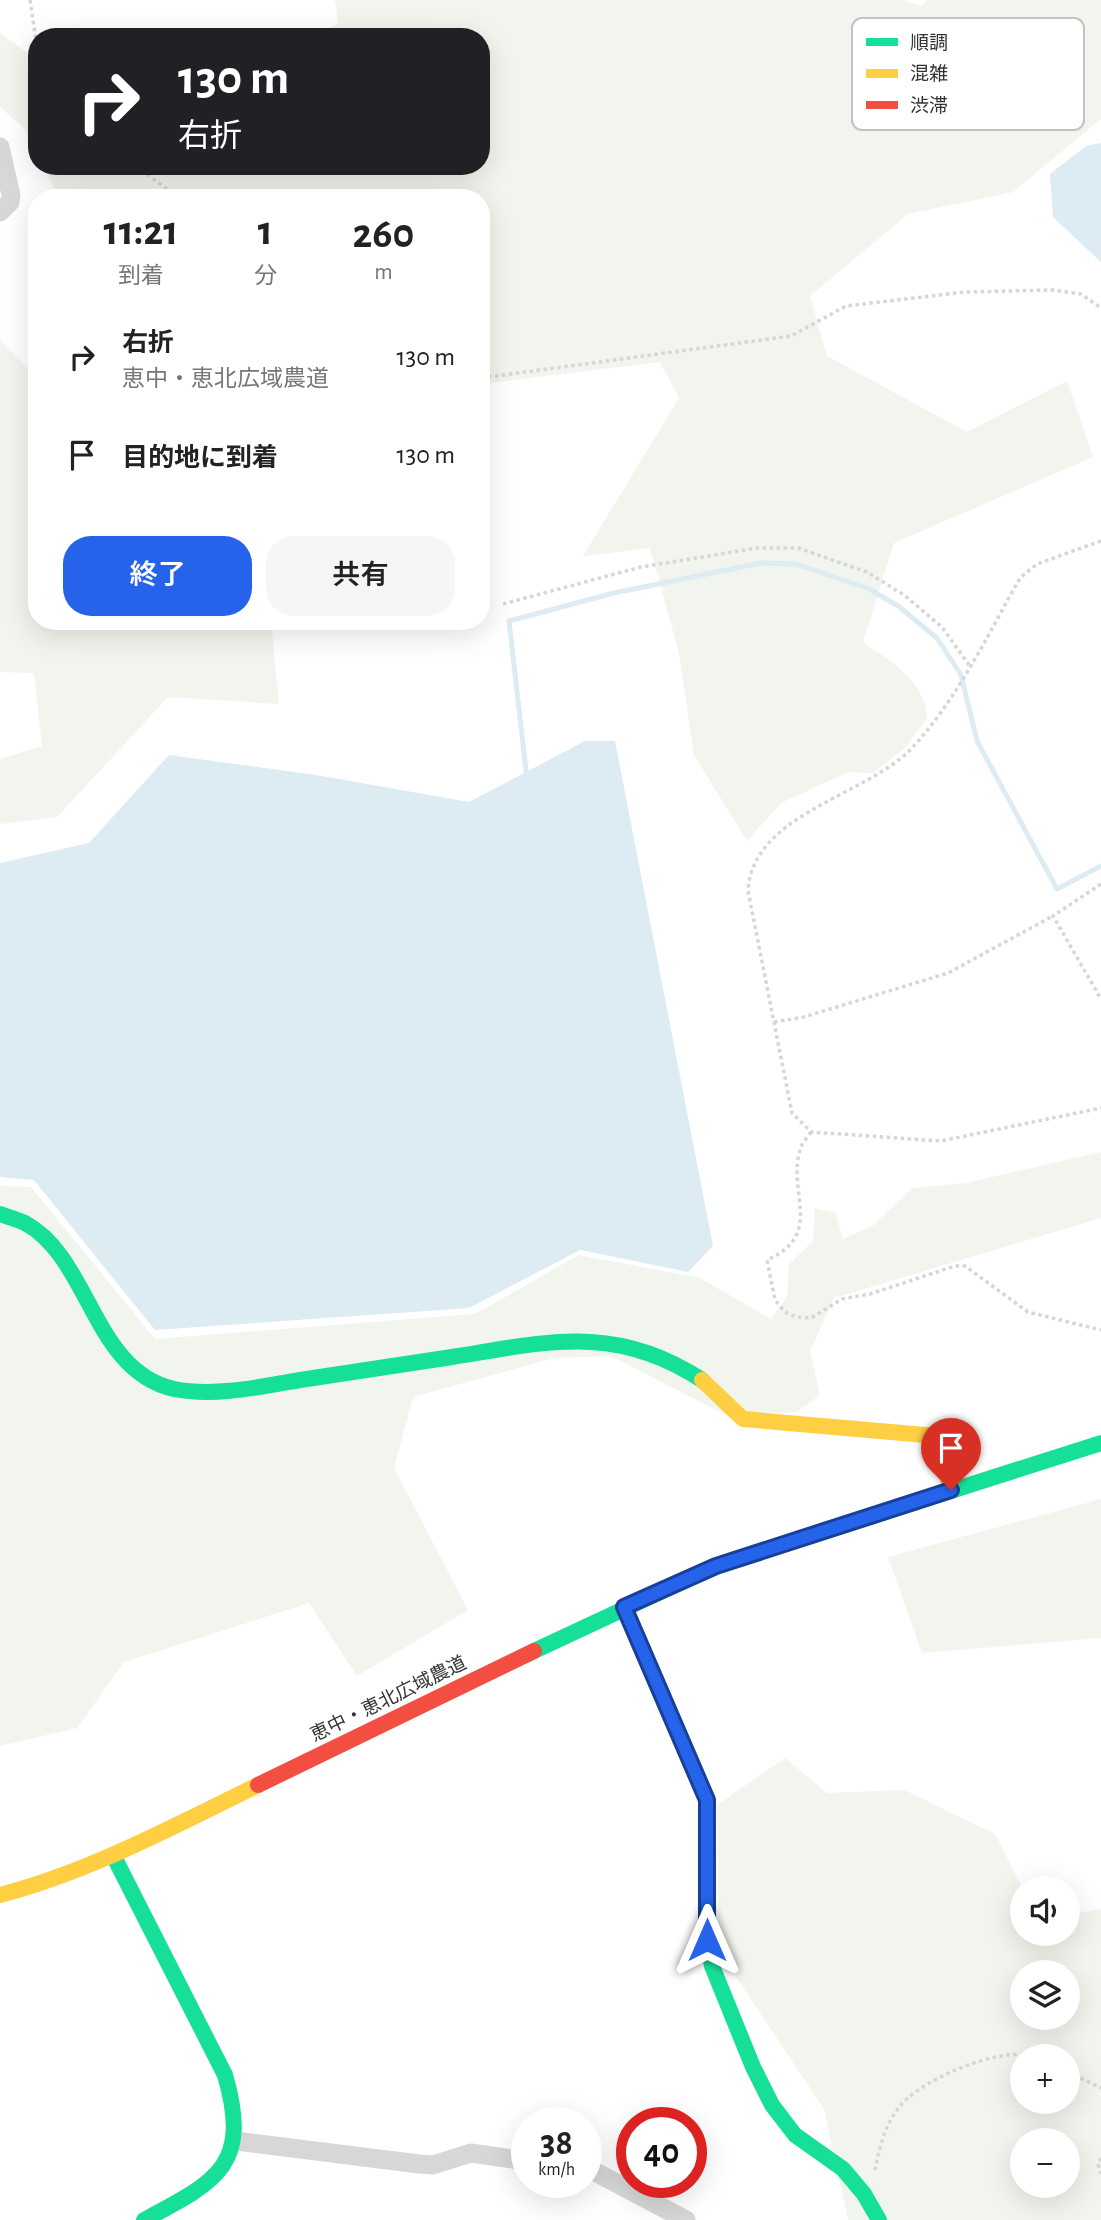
<!DOCTYPE html>
<html lang="ja">
<head>
<meta charset="utf-8">
<style>
	body { margin:0; font-family:"Alegreya Sans","Noto Sans JP",sans-serif; background:#f6f6f6; color:#222; height:100vh; display:flex; flex-direction:column; font-size:26px; white-space:nowrap }
	* { box-sizing:border-box; margin:0 }
	p { font-size:23px; color:#767676 }
	.icon { flex:none; width:38px; height:38px; fill:none; stroke:currentColor; stroke-width:2; stroke-linecap:round; stroke-linejoin:round }
	.map { position:relative; flex:1; overflow:hidden }
	.details { position:absolute; left:28px; top:189px; width:462px; height:441px; display:flex; flex-direction:column; background:#fff; border-radius:28px; box-shadow:0 7px 28px #0002 }
	.details>* { flex:none }
	.guide { position:absolute; left:28px; top:28px; width:462px; height:147px; border-radius:28px; box-shadow:0 7px 28px #0002; background:#202124; color:#fff; overflow:hidden }
	.buttons { position:absolute; left:1010px; top:1876px; display:grid; gap:14px }
	.buttons a { display:grid; place-items:center; width:70px; height:70px; border-radius:50%; background:#fff; box-shadow:0 7px 28px #0002; font-size:35px }
	.speed { position:absolute; left:511px; top:2107px; display:flex; gap:14px; font-size:35px; font-weight:700; text-align:center }
	.speed>* { display:grid; place-content:center; width:91px; height:91px; border-radius:50%; background:#fff; box-shadow:0 7px 28px #0002; line-height:1 }
	.speed small { font-size:18px; font-weight:400 }
	.speed .limit { border:10px solid #d22; background:#fff; color:#111 }
	.pin { position:absolute; display:grid; place-items:center; width:60px; height:60px; color:#fff; margin:-72px -30px; border-radius:50% 50% 50% 0; rotate:-45deg; box-shadow:0 0 7px #0007 }
	.pin .icon { rotate:45deg }
	.me { position:absolute; width:77px; margin:-38px; rotate:0deg; stroke-linejoin:round; filter:drop-shadow(0 0 5px #0008) }
	.turn { display:flex; align-items:center; gap:24px; height:147px; padding:0 35px; font-size:32px }
	.turn .icon { width:91px; height:91px; stroke-width:2.5 }
	.turn b { display:block; font-size:49px; line-height:60px }
	.eta { display:flex; justify-content:space-evenly; align-items:center; height:119px; text-align:center }
	.eta b { font-size:42px; font-weight:600; line-height:49px }
	.button { display:flex; gap:14px; margin-top:auto; padding:14px 35px }
	.button a { flex:1; height:80px; border-radius:28px; background:#2563eb; color:#fff; font-size:28px; font-weight:600; line-height:80px; text-align:center }
	.button a+a { background:#f6f6f6; color:#222 }
	ul { padding:0; list-style:none }
	li { display:flex; align-items:center; gap:21px; height:98px; padding:0 35px }
	li div { flex:1 }
	li b { display:block; font-size:26px }
	li em { font-style:normal }
	.map>svg:first-child { display:block }
</style>
</head>
<body>
<div class="map">
<svg width="1101" height="2220" viewBox="0 0 1101 2220">
	<rect width="100%" height="100%" fill="#fff"/>
	<!-- green -->
	<g fill="#f1f5ed" fill-rule="evenodd">
		<path d="M 335,0 L 901,0 L 922,6 L 927,0 L 1101,0 L 1101,119 L 1013,192 L 908,214 L 810,296 L 827,356 L 967,432 L 1067,381 L 1093,457 L 894,543 L 863,642 C 891,662 925,680 927,718 L 905,748 L 873,773 L 848,772 L 781,803 L 747,841 L 694,755 L 679,653 L 650,548 L 583,556 L 679,398 L 660,362 L 481,384 L 481,198 L 59,198 L 43,166 L 481,166 L 481,37 L 318,37 L 338,23 Z"/>
		<polygon points="0,33 37,60 37,154 24,128 0,107"/>
		<polygon points="0,340 37,378 37,621 271,621 279,704 168,697 57,817 0,824 0,759 42,746 34,673 0,672"/>
		<polygon points="1101,1152 1101,1218 834,1298 810,1351 820,1395 797,1412 728,1416 611,1356 554,1358 413,1397 394,1468 468,1610 357,1676 309,1603 124,1662 77,1728 0,1746 0,1186 31,1187 155,1339 475,1314 579,1255 700,1278 771,1319 787,1297 789,1264 813,1241 815,1208 835,1213 843,1239 874,1225 912,1188 966,1183"/>
		<polygon points="1101,1499 1101,1638 922,1653 888,1557"/>
		<path d="M 785,1758 L 827,1793 L 904,1790 L 995,1834 L 1022,1888 L 1022,1934 L 1068,1934 L 1068,1915 L 1101,1909 L 1101,2220 L 848,2220 L 824,2109 L 719,1951 L 717,1805 ZM 1022,1972 L 1068,1972 L 1068,2018 L 1022,2018 ZM 1022,2056 L 1068,2056 L 1068,2102 L 1022,2102 ZM 1022,2140 L 1068,2140 L 1068,2186 L 1022,2186 Z"/>
	</g>
	<!-- water -->
	<g fill="#ddebf3">
		<polygon points="1101,143 1101,262 1053,217 1050,174 1086,146"/>
		<polygon points="585,741 615,741 713,1246 688,1272 580,1250 469,1308 155,1330 34,1180 0,1177 0,863 89,843 169,755 316,775 469,802"/>
	</g>
	<g fill="none" stroke-linecap="round" stroke-linejoin="round">
		<!-- stream -->
		<polyline stroke="#ddebf3" stroke-width="5" points="527,779 509,621 614,593 761,563 796,564 869,589 898,606 937,638 961,675 977,741 1057,889 1101,866"/>
		<!-- path -->
		<g stroke="#d6d6d6" stroke-width="3.5" stroke-dasharray="3.5 3.5" stroke-linecap="butt">
			<polyline points="30,0 37,47"/>
			<polyline points="136,166 179,198"/>
			<polyline points="481,378 791,336 846,306 965,292 1052,290 1081,294 1101,308"/>
			<path d="M 1101,541 L 1037,564 L 1020,578 C 987,636 957,700 911,749 C 866,796 752,814 748,891 L 792,1113 L 811,1132 L 941,1141 L 1101,1108"/>
			<polyline points="503,604 641,567 757,548 798,548 867,572 904,595 942,627 969,665"/>
			<polyline points="1101,884 1053,916 1101,999"/>
			<polyline points="774,1022 804,1017 948,973 1053,916"/>
			<path d="M 811,1132 C 808,1137 801,1144 800,1150 C 787,1194 825,1234 767,1260 L 775,1300 L 785,1312 L 796,1317 L 811,1318 L 842,1299 L 870,1294 L 955,1266 L 965,1266 L 1028,1312 L 1101,1330"/>
			<polyline points="1068,2072 1101,2088"/>
			<polyline points="1101,2158 1098,2164 1101,2174"/>
			<path d="M 875,2170 C 879,2148 886,2122 901,2105 C 923,2079 998,2047 1031,2056"/>
		</g>
		<!-- street -->
		<g stroke="#d7d7d7" stroke-width="19">
			<polyline points="0,147 11,195 10,202 0,212"/>
			<polyline points="236,2141 419,2164 433,2165 471,2153 527,2161"/>
			<polyline points="586,2167 686,2220"/>
		</g>
		<!-- fast -->
		<g stroke="#16e098" stroke-width="16">
			<path d="M 0,1214 C 8,1217 17,1219 25,1223 C 90,1258 93,1371 174,1389 C 214,1397 260,1387 300,1380 C 351,1372 402,1365 452,1357 C 547,1342 615,1323 702,1380"/>
			<polyline points="624,1607 707,1800 707,1940 712,1966 753,2067 772,2105 795,2135 843,2169 864,2194 879,2220"/>
			<polyline points="534,1651 716,1566 1101,1443"/>
			<path d="M 113,1855 L 225,2075 C 251,2165 218,2181 144,2220"/>
		</g>
		<!-- slow -->
		<g stroke="#ffcf43" stroke-width="16">
			<polyline points="702,1380 743,1419 937,1436 951,1491"/>
			<path d="M 0,1895 C 91,1871 174,1826 258,1785"/>
		</g>
		<!-- jam -->
		<polyline stroke="#f24e42" stroke-width="16" points="258,1785 534,1651"/>
	</g>
	<g fill="none" stroke-linecap="round" stroke-linejoin="round">
		<!-- route casing -->
		<g stroke="#184099" stroke-width="18">
			<polyline id="route" points="707,1940 707,1800 624,1607 716,1566 951,1490"/>
		</g>
		<!-- route -->
		<use href="#route" stroke="#2563eb" stroke-width="12"/>
	</g>
	<g text-anchor="middle" stroke-width="7" stroke-linejoin="round" paint-order="stroke">
		<!-- street labels -->
		<g font-size="19" fill="#333" stroke="#fff">
			<text transform="translate(388 1698) rotate(-26)" y="7">恵中・恵北広域農道</text>
		</g>
	</g>
	<!-- legend -->
	<rect x="852" y="18" width="232" height="112" rx="10" fill="#fff" stroke="#c2c2c2" stroke-width="2"/>
	<rect x="866" y="38" width="32" height="8" fill="#16e098"/>
	<rect x="866" y="69" width="32" height="9" fill="#ffcf43"/>
	<rect x="866" y="101" width="32" height="8" fill="#f24e42"/>
	<g font-size="19" fill="#333">
		<text x="910" y="49">順調</text>
		<text x="910" y="80">混雑</text>
		<text x="910" y="112">渋滞</text>
	</g>
</svg>
<div class="buttons">
<a><svg class="icon" aria-label="sound" viewBox="0 0 24 24"><path d="M4 9h4l5-4v14l-5-4H4zM17 9q2 3 0 6"/></svg></a>
<a><svg class="icon" aria-label="layers" viewBox="0 0 24 24"><path d="M12 4l9 5-9 5-9-5zM3 14l9 5 9-5"/></svg></a>
<a>+</a>
<a>−</a>
</div>
<div class="speed"><div>38<small>km/h</small></div><div class="limit">40</div></div>
<div class="pin" style="left:951px;top:1490px;background:#d93025"><svg class="icon" aria-label="arrive" viewBox="0 0 24 24"><path d="M6 21V4h12l-3 4 3 4H6"/></svg></div>
<svg class="me" style="left:707px;top:1940px" viewBox="-20 -20 40 40"><path d="M0-17L14 15 0 8-14 15z" fill="#2563eb" stroke="#fff" stroke-width="4"/></svg>
<div class="guide">
<div class="turn"><svg class="icon" aria-label="right" viewBox="0 0 24 24"><path d="M7 20v-9h11M14 6l5 5-5 5"/></svg><div><b>130 m</b>右折</div></div>
</div>
<section class="details">
<div class="eta">
<div><b>11:21</b><p>到着</p></div>
<div><b>1</b><p>分</p></div>
<div><b>260</b><p>m</p></div>
</div>
<ul>
<li><svg class="icon" aria-label="right" viewBox="0 0 24 24"><path d="M7 20v-9h11M14 6l5 5-5 5"/></svg><div><b>右折</b><p>恵中・恵北広域農道</p></div><em>130 m</em></li>
<li><svg class="icon" aria-label="arrive" viewBox="0 0 24 24"><path d="M6 21V4h12l-3 4 3 4H6"/></svg><div><b>目的地に到着</b></div><em>130 m</em></li>
</ul>
<div class="button"><a>終了</a><a>共有</a></div>
</section>
</div>
</body>
</html>
